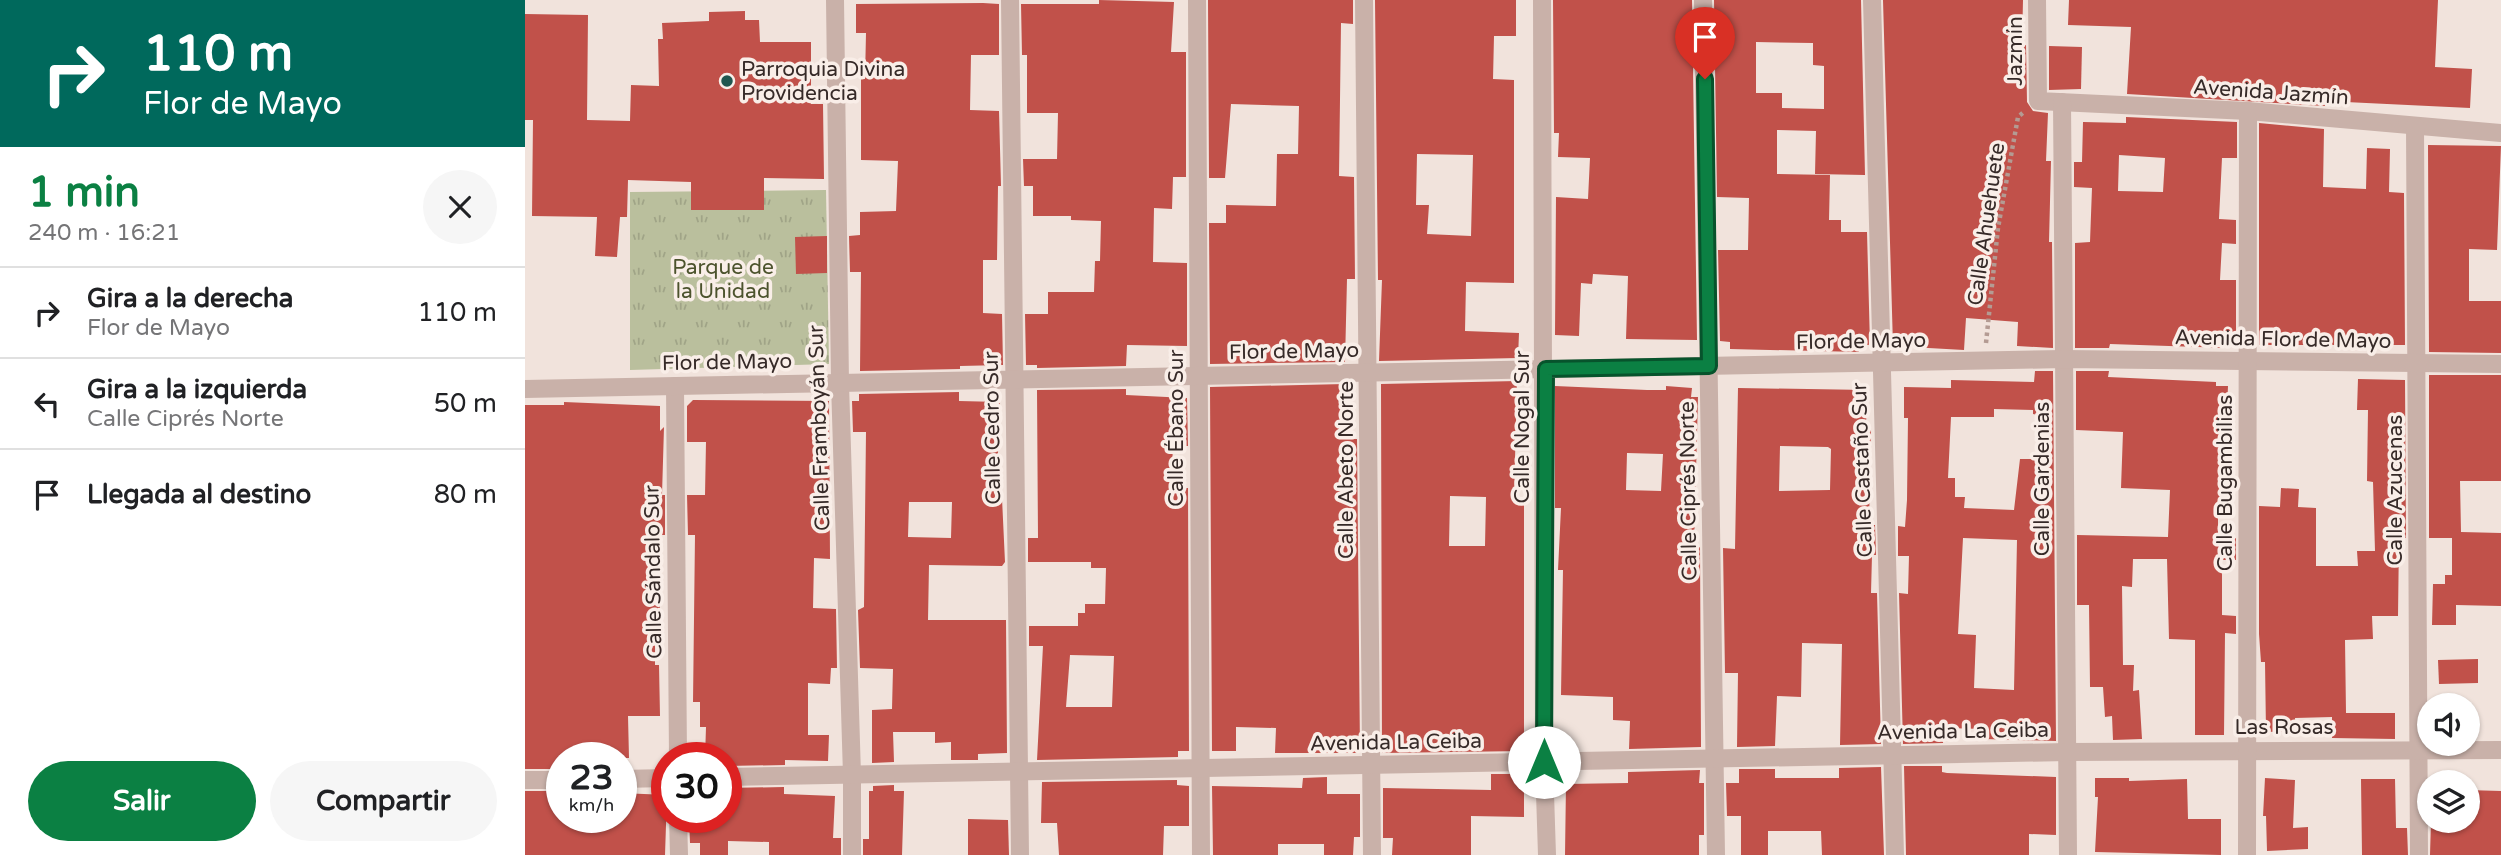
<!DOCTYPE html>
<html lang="es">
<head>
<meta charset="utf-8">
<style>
	body { margin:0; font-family:"Varela Round",sans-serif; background:#f6f6f6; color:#202124; height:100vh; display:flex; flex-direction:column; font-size:26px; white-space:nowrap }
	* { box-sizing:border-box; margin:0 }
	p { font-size:23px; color:#757577 }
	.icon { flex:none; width:38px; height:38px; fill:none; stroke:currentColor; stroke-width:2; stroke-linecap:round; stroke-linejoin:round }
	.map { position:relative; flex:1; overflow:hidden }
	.side { display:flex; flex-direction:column; background:#fff; width:525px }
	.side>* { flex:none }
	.guide { background:#00695c; color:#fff; overflow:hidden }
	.controls { position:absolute; left:1892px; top:693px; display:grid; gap:14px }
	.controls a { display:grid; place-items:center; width:63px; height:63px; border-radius:50%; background:#fff; box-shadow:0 2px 5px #0004; font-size:35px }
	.speed { position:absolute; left:21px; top:742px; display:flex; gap:14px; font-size:35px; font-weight:700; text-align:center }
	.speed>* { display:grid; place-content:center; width:91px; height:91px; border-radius:50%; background:#fff; box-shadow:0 2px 5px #0004; line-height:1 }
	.speed small { font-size:18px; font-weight:400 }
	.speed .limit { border:10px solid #d22; background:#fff; color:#111 }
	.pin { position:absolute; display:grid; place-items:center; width:60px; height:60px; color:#fff; margin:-72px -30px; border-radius:50% 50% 50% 0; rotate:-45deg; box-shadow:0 0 7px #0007 }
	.pin .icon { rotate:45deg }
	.me { position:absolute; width:77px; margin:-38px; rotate:0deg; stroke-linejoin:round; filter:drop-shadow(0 0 5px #0008) }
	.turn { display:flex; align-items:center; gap:24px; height:147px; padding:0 28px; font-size:32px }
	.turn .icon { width:91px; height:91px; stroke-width:2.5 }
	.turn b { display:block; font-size:49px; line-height:60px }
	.round { display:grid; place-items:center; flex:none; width:74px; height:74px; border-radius:37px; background:#f6f6f6 }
	.overview { display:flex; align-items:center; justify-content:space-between; height:119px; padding:0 28px }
	h1 { font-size:42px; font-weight:800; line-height:52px; color:#0b8043 }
	.action { display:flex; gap:14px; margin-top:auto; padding:14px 28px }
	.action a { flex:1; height:80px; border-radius:42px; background:#0b8043; color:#fff; font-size:28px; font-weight:800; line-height:80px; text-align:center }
	.action a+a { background:#f6f6f6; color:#202124 }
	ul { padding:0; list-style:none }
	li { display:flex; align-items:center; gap:21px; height:91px; padding:0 28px; border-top:2px solid #e0e0e0 }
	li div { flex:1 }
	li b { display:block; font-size:26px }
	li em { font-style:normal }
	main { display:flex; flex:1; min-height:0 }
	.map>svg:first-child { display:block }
</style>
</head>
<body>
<main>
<section class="side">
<div class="guide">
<div class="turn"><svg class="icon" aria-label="right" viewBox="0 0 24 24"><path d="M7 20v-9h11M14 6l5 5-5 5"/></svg><div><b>110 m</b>Flor de Mayo</div></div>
</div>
<div class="overview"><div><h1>1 min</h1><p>240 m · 16:21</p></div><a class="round"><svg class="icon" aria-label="close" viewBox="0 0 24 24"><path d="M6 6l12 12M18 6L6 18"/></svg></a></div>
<ul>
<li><svg class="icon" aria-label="right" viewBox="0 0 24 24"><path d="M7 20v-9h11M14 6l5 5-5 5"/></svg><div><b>Gira a la derecha</b><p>Flor de Mayo</p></div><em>110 m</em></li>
<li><svg class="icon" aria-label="left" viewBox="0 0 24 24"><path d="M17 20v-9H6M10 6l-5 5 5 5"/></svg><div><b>Gira a la izquierda</b><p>Calle Ciprés Norte</p></div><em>50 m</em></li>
<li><svg class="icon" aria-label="arrive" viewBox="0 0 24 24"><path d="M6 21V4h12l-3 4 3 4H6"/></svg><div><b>Llegada al destino</b></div><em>80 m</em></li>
</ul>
<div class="action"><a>Salir</a><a>Compartir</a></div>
</section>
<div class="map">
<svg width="1976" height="855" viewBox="0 0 1976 855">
	<defs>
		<pattern id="grass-tufts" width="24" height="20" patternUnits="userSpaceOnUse" patternTransform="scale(1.75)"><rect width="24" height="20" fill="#babf9d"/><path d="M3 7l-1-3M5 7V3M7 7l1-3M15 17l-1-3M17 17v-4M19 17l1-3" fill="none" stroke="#a0a487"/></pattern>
	</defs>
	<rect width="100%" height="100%" fill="#f1e3dc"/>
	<!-- grass -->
	<polygon fill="url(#grass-tufts)" points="301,190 304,364 105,370 105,192"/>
	<!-- building -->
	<g fill="#c1514a" fill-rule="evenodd">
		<polygon points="574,0 649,2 646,52 661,52 661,177 648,177 647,209 629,208 628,262 662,263 662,346 602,345 601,366 512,368 512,365 501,365 500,314 523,314 523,292 569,292 570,261 575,261 576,221 546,220 546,216 508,216 508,186 499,186 498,159 532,159 533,113 502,113 502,55 497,55 496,4 574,4"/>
		<polygon points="683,0 828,0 828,24 816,23 814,176 829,177 830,279 822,279 820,362 685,364 684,223 701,223 701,205 751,206 752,154 773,154 774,106 706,104 700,178 684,178"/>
		<path d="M 850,0 L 991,0 L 991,36 L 969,36 L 968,79 L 989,80 L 989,283 L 941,282 L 940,331 L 994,333 L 993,358 L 854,361 L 857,280 L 853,280 ZM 892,154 L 948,155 L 946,236 L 902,234 L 904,205 L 891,205 Z"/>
		<polygon points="1028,0 1167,0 1172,340 1101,339 1103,276 1068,274 1067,284 1056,283 1054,336 1030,335 1031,197 1063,199 1065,158 1033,157 1034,133 1029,133"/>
		<path d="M 1189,0 L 1336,0 L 1340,175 L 1290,174 L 1291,131 L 1252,130 L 1252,174 L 1305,175 L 1304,220 L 1316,220 L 1316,232 L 1342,232 L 1345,345 L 1334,344 L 1334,352 L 1205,349 L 1205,342 L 1195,341 L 1193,250 L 1223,250 L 1224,198 L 1192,197 ZM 1231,42 L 1288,43 L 1288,65 L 1299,66 L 1299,109 L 1257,108 L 1257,93 L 1231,93 Z"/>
		<polygon points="1358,0 1498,0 1497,45 1501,45 1502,102 1508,111 1523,113 1521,161 1526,161 1524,242 1527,242 1528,348 1492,346 1493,322 1441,318 1439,350 1368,346"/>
		<polygon points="1544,0 1913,0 1910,67 1947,69 1945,108 1800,101 1800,106 1602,94 1606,27 1543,25"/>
		<polygon points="458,3 474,4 474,55 446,55 445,110 474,111 476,186 473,186 472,260 458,260 458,313 477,314 478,365 435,366 435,369 335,371 336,272 325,272 324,236 335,235 335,212 371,211 373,161 336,160 336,79 340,79 341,33 331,33 331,4"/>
		<polygon points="220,11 220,20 234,20 235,42 286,42 286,104 298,104 299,179 239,178 239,210 166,210 166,182 103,180 102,217 95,217 92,257 70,256 72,217 7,216 8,120 0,120 0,14 63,15 62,120 105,121 106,85 134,86 133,39 138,39 137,23 184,21 184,12"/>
		<polygon points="1524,46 1557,47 1556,89 1524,90"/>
		<path d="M 1601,117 L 1712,122 L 1712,158 L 1697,158 L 1694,219 L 1711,220 L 1711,244 L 1697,243 L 1695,280 L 1711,280 L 1711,345 L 1703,345 L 1703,348 L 1585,344 L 1584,348 L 1550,348 L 1550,243 L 1565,242 L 1567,188 L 1549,187 L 1549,162 L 1557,162 L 1558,122 L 1601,123 ZM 1594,155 L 1640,158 L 1638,192 L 1593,191 Z"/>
		<polygon points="1734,123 1799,129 1798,187 1841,189 1842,148 1865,149 1864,192 1879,193 1880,345 1734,345"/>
		<polygon points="1903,145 1976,146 1972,250 1944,249 1944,301 1976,301 1976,353 1904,352"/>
		<polygon points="302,236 302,273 271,274 270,237"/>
		<path d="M 1510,371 L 1528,371 L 1531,741 L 1459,739 L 1460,729 L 1419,728 L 1418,743 L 1378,744 L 1374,593 L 1383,594 L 1384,556 L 1373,556 L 1373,526 L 1380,527 L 1382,500 L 1383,418 L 1379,418 L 1379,387 L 1426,388 L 1426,380 L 1509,382 ZM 1469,409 L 1508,410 L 1508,414 L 1513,415 L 1512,459 L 1495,459 L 1489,510 L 1439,508 L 1440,497 L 1430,497 L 1430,478 L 1423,478 L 1426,417 L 1469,417 ZM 1438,538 L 1492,540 L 1489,690 L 1449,688 L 1451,635 L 1433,634 Z"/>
		<polygon points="1551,371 1584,371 1583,377 1691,382 1691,386 1703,386 1700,452 1707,503 1693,502 1693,538 1711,538 1711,560 1697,560 1697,615 1711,616 1711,634 1700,633 1699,735 1670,735 1670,640 1644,639 1642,559 1608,559 1607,587 1597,586 1598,665 1609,665 1608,691 1614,690 1617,739 1588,740 1587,716 1580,717 1578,687 1565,687 1564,605 1552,605 1552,535 1643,537 1645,490 1596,488 1598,432 1551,430"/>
		<polygon points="1904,375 1976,375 1976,481 1935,481 1936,532 1976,533 1976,606 1931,605 1931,625 1907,625 1908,584 1920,584 1920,575 1927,575 1927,538 1904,538"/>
		<polygon points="1833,379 1880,380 1881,538 1874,538 1873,616 1847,616 1848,639 1820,640 1821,713 1870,713 1870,739 1807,738 1807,717 1770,718 1771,731 1741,732 1740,662 1736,662 1734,634 1734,506 1755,507 1756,488 1774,489 1773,507 1791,508 1791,566 1833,566 1832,551 1850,551 1848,482 1842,481 1843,410 1832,410"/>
		<path d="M 992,381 L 989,498 L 999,499 L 999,751 L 857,753 L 856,384 ZM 925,496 L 961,497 L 960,546 L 924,546 Z"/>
		<polygon points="820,384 819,439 832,439 835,753 750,753 751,728 711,727 711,751 687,751 685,387"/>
		<path d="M 1030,386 L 1122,390 L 1141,390 L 1141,386 L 1167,388 L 1166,397 L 1173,397 L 1169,547 L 1175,547 L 1176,747 L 1104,749 L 1105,721 L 1088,720 L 1088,697 L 1036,695 L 1038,570 L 1033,570 L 1036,508 L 1030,508 ZM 1102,453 L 1138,454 L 1136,491 L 1101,490 Z"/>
		<path d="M 1213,388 L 1342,390 L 1341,427 L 1346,427 L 1344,525 L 1350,525 L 1351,555 L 1347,555 L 1346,593 L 1352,593 L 1356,744 L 1315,745 L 1317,644 L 1277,643 L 1276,697 L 1252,696 L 1250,746 L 1212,747 L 1213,673 L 1200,673 L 1198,548 L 1210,549 ZM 1255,446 L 1303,447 L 1306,449 L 1305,490 L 1254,491 Z"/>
		<path d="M 601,389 L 601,395 L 662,398 L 663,446 L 648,446 L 646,488 L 663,488 L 664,751 L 653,751 L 653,757 L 512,760 L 518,646 L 504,646 L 504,626 L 553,626 L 553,613 L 560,613 L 560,604 L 580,604 L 581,568 L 566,568 L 566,562 L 503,562 L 503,538 L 513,538 L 512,390 ZM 545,655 L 589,656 L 587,707 L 541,707 Z"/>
		<path d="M 434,392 L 434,401 L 475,402 L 472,477 L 476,477 L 480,562 L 477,566 L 404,565 L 403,620 L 481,620 L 482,753 L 453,754 L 453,760 L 426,760 L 426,742 L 410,743 L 410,732 L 368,732 L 369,762 L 347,763 L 347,710 L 367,709 L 368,669 L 335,668 L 333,610 L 339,607 L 341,432 L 328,432 L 327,401 L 334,401 L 334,394 ZM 384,502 L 427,502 L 426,538 L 383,537 Z"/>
		<polygon points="168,400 304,401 305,559 289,558 288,608 311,609 312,668 306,668 305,684 283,683 283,735 304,735 303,761 260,760 260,765 201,766 201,758 180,758 181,727 175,727 175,702 168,702 170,535 163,535 162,495 180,495 181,442 162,442 162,406"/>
		<polygon points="39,402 135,406 135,431 139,427 137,495 140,495 140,535 135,535 135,611 130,610 130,665 134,665 135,716 103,716 104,758 37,758 37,769 0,769 0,405 39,405"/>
		<polygon points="1953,659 1953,683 1914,684 1913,660"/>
		<polygon points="1379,766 1417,766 1417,772 1422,773 1531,777 1531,835 1504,834 1504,855 1381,855"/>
		<polygon points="1356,767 1359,855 1297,855 1296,831 1243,831 1243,855 1216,855 1216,816 1202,816 1201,783 1214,783 1214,769 1250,769 1250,778 1314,778 1314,768"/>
		<polygon points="1175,770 1174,783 1179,783 1179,835 1174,835 1174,855 1040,855 1041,784 1103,783 1103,772"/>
		<polygon points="966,774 999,774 999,817 946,816 946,855 867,855 868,838 858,838 858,788 966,790"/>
		<polygon points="802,777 802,794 835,794 835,837 829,837 828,855 799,855 799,844 753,844 753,855 688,855 687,786 777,788 778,778"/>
		<polygon points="1570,778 1604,778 1604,781 1662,779 1663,819 1696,819 1696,855 1570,852 1573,797 1570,797"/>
		<polygon points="1740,778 1770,780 1768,828 1783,827 1783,849 1742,851 1741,816 1738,816"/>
		<polygon points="1836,779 1870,779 1871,828 1882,828 1883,855 1837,855"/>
		<polygon points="652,780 652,785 664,786 664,826 639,826 638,855 534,855 532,823 516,823 517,782"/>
		<polygon points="369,785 369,791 379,791 377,855 338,855 338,839 344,839 344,791 348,791 348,786"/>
		<polygon points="259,787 259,794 310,796 308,838 316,838 316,855 244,855 244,842 203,841 203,855 175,855 175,843 165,843 164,817 201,817 201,788"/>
		<polygon points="1942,790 1976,791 1976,855 1905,855 1906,821 1942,821"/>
		<polygon points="0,791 37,791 37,817 96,817 96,793 142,795 140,855 0,855"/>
		<polygon points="443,819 483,820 484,855 443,855"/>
	</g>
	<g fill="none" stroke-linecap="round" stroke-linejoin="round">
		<!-- path -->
		<polyline stroke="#b49b93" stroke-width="4.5" stroke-dasharray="3.5 3.5" stroke-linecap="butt" points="1461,343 1473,228 1493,117 1499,112"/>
		<!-- minor -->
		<g stroke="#c9b1a9" stroke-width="18">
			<polyline points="310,0 315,383 327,775 327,855"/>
			<polyline points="485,0 495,855"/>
			<polyline points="672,0 676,855"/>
			<polyline points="839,0 847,855"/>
			<polyline points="1017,0 1019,762 1022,855"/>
			<polyline points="1178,0 1191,855"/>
			<polyline points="1347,0 1370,855"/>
			<polyline points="1512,0 1513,101 1723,111 1976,133"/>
			<polyline points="1537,102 1543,855"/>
			<polyline points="1890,126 1894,855"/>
			<polyline points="150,386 153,758"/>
			<polyline points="0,389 1539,359 1976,364"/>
			<polyline points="201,777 1542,752 1976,750"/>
			<polyline points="96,779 142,778"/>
			<polyline points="0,780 37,780"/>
			<polyline points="153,817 154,855"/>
			<polyline points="1722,855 1723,111"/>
		</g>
	</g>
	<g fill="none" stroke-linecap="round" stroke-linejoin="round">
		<!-- route casing -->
		<g stroke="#07532c" stroke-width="18">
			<polyline id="route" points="1019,762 1021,369 1184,366 1180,79"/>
		</g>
		<!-- route -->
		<use href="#route" stroke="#0b8043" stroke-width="12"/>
	</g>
	<!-- markers -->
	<circle fill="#20564f" stroke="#f9eee8" stroke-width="2.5" cx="202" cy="81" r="7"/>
	<g text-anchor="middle" stroke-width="7" stroke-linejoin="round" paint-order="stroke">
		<!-- street labels -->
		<g font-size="21" fill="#362a28" stroke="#f9eee8">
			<text transform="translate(1490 51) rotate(-90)" y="7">Jazmín</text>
			<text transform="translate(1746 92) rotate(4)" y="7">Avenida Jazmín</text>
			<text transform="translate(1461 224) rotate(-82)" y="7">Calle Ahuehuete</text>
			<text transform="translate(1758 339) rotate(1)" y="7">Avenida Flor de Mayo</text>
			<text transform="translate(1336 341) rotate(-1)" y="7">Flor de Mayo</text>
			<text transform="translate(769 351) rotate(-1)" y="7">Flor de Mayo</text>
			<text transform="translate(202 362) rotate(-1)" y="7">Flor de Mayo</text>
			<text transform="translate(997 427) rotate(-90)" y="7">Calle Nogal Sur</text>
			<text transform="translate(294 428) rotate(-92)" y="7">Calle Framboyán Sur</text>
			<text transform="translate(467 428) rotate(-91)" y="7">Calle Cedro Sur</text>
			<text transform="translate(651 428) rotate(-90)" y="7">Calle Ébano Sur</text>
			<text transform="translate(821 470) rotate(-90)" y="7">Calle Abeto Norte</text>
			<text transform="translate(1337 470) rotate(-92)" y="7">Calle Castaño Sur</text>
			<text transform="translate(1517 479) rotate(-90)" y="7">Calle Gardenias</text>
			<text transform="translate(1700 483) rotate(-90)" y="7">Calle Bugambilias</text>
			<text transform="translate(1870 490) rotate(-90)" y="7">Calle Azucenas</text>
			<text transform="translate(1163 491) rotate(-91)" y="7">Calle Ciprés Norte</text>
			<text transform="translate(128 572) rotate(-91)" y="7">Calle Sándalo Sur</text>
			<text x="1759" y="734">Las Rosas</text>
			<text transform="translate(1438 731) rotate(-1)" y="7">Avenida La Ceiba</text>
			<text transform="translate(871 742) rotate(-1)" y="7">Avenida La Ceiba</text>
		</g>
		<!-- poi labels -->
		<g font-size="21" fill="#362a28" stroke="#f9eee8" text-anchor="start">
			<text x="216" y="76">Parroquia Divina<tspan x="216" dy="24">Providencia</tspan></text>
		</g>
		<!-- park labels -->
		<g font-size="21" fill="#4c532d" stroke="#f9eee8">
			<text x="198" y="274">Parque de<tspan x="198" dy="24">la Unidad</tspan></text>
		</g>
	</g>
</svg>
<div class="controls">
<a><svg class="icon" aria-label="sound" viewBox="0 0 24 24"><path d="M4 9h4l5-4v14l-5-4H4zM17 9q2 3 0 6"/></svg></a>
<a><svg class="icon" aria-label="layers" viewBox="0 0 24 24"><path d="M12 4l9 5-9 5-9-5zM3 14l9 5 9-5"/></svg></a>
</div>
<div class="speed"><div>23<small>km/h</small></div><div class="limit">30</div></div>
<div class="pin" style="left:1180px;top:79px;background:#d93025"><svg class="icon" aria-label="arrive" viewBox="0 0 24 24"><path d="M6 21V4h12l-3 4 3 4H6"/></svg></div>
<svg class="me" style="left:1019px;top:762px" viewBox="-20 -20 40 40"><circle r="19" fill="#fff"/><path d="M0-13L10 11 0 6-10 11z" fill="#0b8043"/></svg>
</div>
</main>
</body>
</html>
